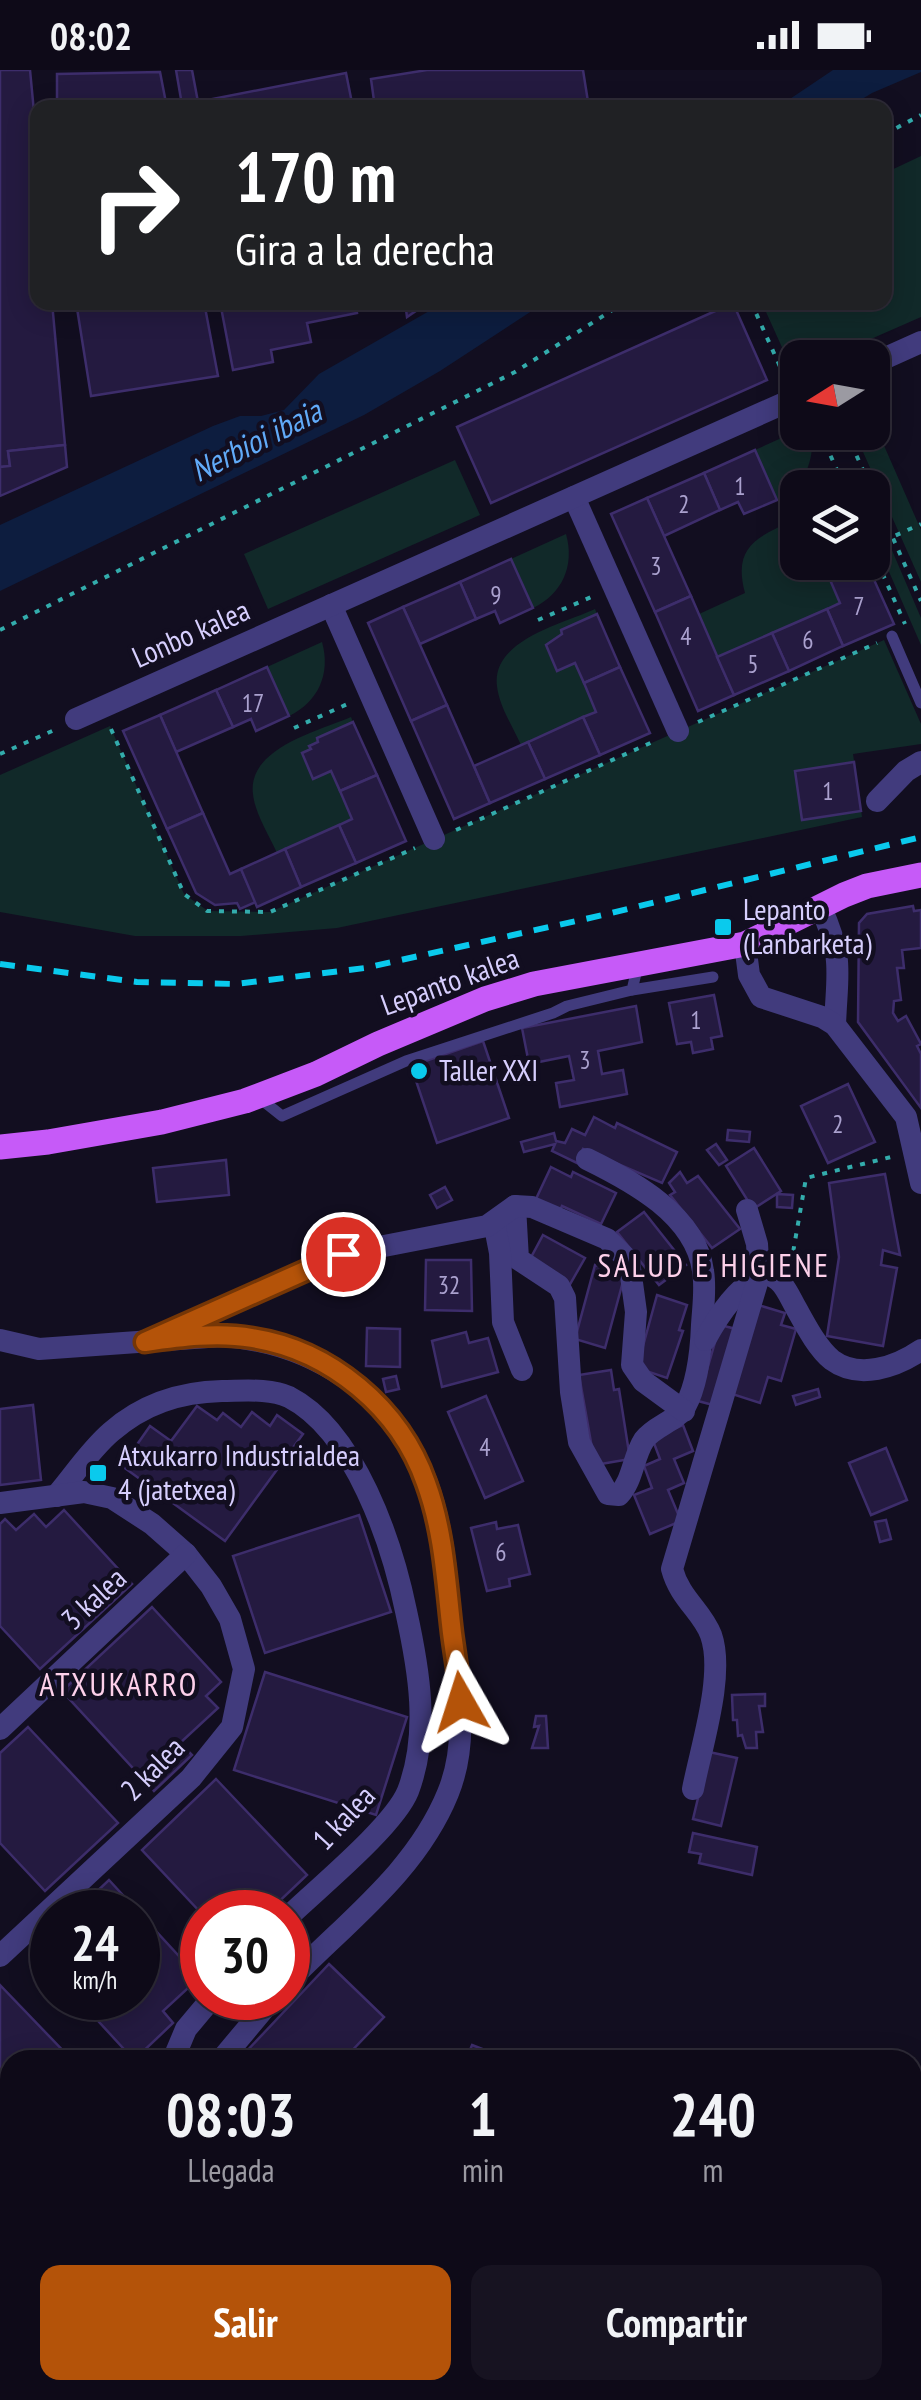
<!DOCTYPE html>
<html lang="es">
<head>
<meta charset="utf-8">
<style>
	body { margin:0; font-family:"PT Sans Narrow",sans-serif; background:#171321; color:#f1f3f6; height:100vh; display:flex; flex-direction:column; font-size:38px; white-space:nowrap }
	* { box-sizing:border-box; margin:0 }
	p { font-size:32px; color:#9b9aa2 }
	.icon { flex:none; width:55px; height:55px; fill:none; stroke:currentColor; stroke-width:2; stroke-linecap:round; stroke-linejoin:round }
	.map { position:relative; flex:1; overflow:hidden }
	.details { position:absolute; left:0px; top:1980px; width:922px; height:350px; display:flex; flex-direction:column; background:#0e0a18; border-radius:30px 30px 0 0; box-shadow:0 5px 25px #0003,0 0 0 2px #2e2b37 }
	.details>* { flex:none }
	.banner { position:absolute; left:30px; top:30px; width:862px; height:210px; border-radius:20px; box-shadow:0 5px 25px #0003,0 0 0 2px #2e2b37; background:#202124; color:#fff; overflow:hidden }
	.needle { width:65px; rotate:259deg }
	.tools { position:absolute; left:780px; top:270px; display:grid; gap:20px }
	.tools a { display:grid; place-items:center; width:110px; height:110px; border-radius:20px; background:#0e0a18; box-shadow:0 5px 25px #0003,0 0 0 2px #2e2b37; font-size:50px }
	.speed { position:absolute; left:30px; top:1820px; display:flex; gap:20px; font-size:50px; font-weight:700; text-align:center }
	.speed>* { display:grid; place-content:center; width:130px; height:130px; border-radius:50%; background:#0e0a18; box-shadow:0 5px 25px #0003,0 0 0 2px #2e2b37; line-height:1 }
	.speed small { font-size:25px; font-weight:400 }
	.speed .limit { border:15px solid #d22; background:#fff; color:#111 }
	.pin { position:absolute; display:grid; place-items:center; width:85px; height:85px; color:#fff; margin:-42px; border:5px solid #fff; border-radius:50%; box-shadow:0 2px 10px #0007 }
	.me { position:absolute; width:110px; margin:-55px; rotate:354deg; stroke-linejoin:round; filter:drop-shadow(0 0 8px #0008) }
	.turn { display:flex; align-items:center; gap:35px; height:210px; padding:0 40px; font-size:45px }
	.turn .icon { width:130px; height:130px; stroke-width:2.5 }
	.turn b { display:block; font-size:70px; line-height:85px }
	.eta { display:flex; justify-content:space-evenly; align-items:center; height:170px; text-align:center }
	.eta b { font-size:60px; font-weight:700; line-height:70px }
	.cta { display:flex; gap:20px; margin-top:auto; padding:20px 40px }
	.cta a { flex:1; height:115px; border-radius:20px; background:#b45309; color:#fff; font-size:40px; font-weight:700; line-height:115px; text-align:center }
	.cta a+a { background:#171321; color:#f1f3f6 }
	.status { display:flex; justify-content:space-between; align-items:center; height:70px; padding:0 50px; background:#0e0a18; direction:ltr }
	.status svg { height:28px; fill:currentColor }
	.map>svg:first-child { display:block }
</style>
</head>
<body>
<div class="status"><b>08:02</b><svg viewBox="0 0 49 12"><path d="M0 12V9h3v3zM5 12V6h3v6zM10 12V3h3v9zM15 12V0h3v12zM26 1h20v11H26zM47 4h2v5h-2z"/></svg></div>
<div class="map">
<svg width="921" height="2330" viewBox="0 0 921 2330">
	<rect width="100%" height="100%" fill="#120e20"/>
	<!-- green -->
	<g fill="#112929">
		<polygon points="921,86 921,247 830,287 798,288 797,302 794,304 762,233 885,232 885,103"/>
		<polygon points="875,355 921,460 921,512 855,364 872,362"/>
		<path d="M 797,361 L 812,363 C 814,392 805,416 777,430 L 755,380 Z"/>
		<polygon points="455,390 480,445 268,539 244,484"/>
		<polygon points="873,436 921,548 921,575 873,465"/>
		<path d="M 797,449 L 797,463 L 790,467 L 798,492 L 822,493 L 840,533 L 717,587 L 699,544 L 745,523 C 732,475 759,466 797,449 Z"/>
		<path d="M 566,464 C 575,496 562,524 533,538 L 511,489 Z"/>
		<path d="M 595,539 L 597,544 L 561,560 L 562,564 L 546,576 L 557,601 L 575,593 L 596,642 L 521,675 C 513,657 499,636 497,616 C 491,570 563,554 595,539 Z"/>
		<polygon points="884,570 921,654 921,674 853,684 862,747 337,858 241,866 135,866 0,842 0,705 110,656 184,824 208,841 270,842"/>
		<path d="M 322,572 C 331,604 318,632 289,646 L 267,597 Z"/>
		<path d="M 351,647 L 353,652 L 317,668 L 318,672 L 310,676 L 311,679 L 302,684 L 313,709 L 331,701 L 352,749 L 277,783 C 269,765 255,744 253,724 C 247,678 319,661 351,647 Z"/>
	</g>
	<!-- water -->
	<g fill="#0d1d3f">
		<polygon points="833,0 921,0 921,2 872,23 849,37 778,37"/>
		<polygon points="445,232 544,233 440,301 364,345 0,521 0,455 213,356 240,346 261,346 284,340 319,304"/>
	</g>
	<!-- building -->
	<g fill="#241a40" stroke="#3d2d6b" stroke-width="2.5">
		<polygon points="0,0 30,0 38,84 38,232 52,232 65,375 8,381 10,396 0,397"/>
		<polygon points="176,0 192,0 198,32 182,35"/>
		<polygon points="427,0 583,0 589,38 375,38 371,9"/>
		<polygon points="160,2 167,38 57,38 57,4"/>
		<polygon points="346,3 353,38 183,38 182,35"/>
		<polygon points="76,232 204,232 218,306 91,326"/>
		<polygon points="220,232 355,232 357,243 307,253 311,272 271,280 273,292 233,300"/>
		<polygon points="405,232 429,232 407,247"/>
		<polygon points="733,233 767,310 491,433 457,357"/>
		<polygon points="65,375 67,397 0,426 0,397 10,396 8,381"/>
		<polygon points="755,380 777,430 744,444 738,432 720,440 704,403"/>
		<polygon points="704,403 720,440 664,466 647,428"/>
		<polygon points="647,428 691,526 655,542 611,444"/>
		<polygon points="511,489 533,538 500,553 495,541 476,549 460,512"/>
		<polygon points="822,492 856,492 828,505"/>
		<polygon points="856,492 866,492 894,554 843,576 827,539 840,533 828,505"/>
		<polygon points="460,512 476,549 420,574 403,537"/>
		<polygon points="691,526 734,625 698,641 655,542"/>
		<polygon points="403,537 447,635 411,651 368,553"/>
		<polygon points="827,539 843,576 789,601 772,563"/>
		<polygon points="597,544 620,597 584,613 575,593 557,601 546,575 562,564 561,560"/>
		<polygon points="772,563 789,601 734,625 717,587"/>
		<polygon points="267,597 289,646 256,661 251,649 233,657 216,620"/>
		<polygon points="620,597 650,663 600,685 583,647 596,642 584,613"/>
		<polygon points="216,620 233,657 176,682 160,645"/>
		<polygon points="447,635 490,733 454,749 411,651"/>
		<polygon points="160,645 203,743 167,759 123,661"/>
		<polygon points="583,647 600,685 545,709 528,672"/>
		<polygon points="353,652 377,705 340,721 331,701 313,709 302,683 311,679 309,676 318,672 317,668"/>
		<polygon points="528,672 545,709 490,733 474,696"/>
		<polygon points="854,692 861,741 802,750 795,701"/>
		<polygon points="377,705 406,771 356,793 339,755 352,749 340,721"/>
		<polygon points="203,743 230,804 241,799 256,832 240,839 237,833 215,835 196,823 167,759"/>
		<polygon points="339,755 356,793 301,817 285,779"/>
		<polygon points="285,779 301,817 257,837 241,799"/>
		<polygon points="913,836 914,841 921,840 921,878 902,880 904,898 897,898 901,930 894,931 893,943 898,951 906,946 921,974 917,976 921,984 921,1038 858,952 859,853 867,844"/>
		<polygon points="714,925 722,966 711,968 713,979 693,983 691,972 677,974 669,933"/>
		<polygon points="636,936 642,972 598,981 602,1004 623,1000 627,1024 560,1037 556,1013 574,1010 569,986 529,994 522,958"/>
		<polygon points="483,971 509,1048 437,1073 411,996"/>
		<polygon points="848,1014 875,1072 828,1093 801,1036"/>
		<polygon points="594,1047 615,1058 617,1053 677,1082 662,1113 583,1079 577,1093 552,1081 555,1074 524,1082 521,1072 554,1063 556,1071 565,1073 572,1059 585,1065"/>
		<polygon points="728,1060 750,1062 749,1072 727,1070"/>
		<polygon points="716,1074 727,1090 719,1095 707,1080"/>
		<polygon points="754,1078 781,1121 753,1139 726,1096"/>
		<polygon points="226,1090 229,1125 157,1132 153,1098"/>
		<polygon points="551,1097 571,1107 573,1102 616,1123 601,1154 562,1136 560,1140 536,1129"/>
		<polygon points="680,1102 687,1113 698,1106 740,1159 712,1178 670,1125 675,1122 669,1113"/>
		<polygon points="885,1104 900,1185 883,1180 881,1195 897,1198 883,1276 827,1266 839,1187 829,1113"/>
		<polygon points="445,1117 452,1130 437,1138 430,1125"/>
		<polygon points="777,1124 793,1125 792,1138 777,1137"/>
		<polygon points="644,1142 686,1195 659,1215 617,1162"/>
		<polygon points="543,1165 585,1188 569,1216 528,1193"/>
		<polygon points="426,1190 471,1190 472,1241 425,1240"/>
		<polygon points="595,1195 625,1204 605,1278 575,1269"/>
		<polygon points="657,1225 687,1235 679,1260 683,1261 667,1308 637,1298"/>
		<polygon points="755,1234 785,1243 781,1255 796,1259 781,1311 768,1307 760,1333 729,1323"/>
		<polygon points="720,1255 736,1259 713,1335 698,1331"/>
		<polygon points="367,1258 400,1259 400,1297 366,1296"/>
		<polygon points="466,1262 469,1273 488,1268 498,1302 442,1317 432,1271"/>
		<polygon points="611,1300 614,1320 619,1319 630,1389 595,1395 579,1305"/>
		<polygon points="396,1306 399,1319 386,1322 383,1309"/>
		<polygon points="818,1319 820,1327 796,1335 793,1326"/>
		<polygon points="486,1326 523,1411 485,1428 448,1342"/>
		<polygon points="33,1335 41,1410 0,1415 0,1339"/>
		<polygon points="197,1336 217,1350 223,1343 241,1357 252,1342 270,1356 277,1345 303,1364 225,1471 122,1396 150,1356 171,1371"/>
		<polygon points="683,1355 693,1381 674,1389 684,1413 668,1420 681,1451 650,1464 634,1425 652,1418 644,1396 660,1389 652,1368"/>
		<polygon points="886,1378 907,1430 871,1445 849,1393"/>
		<polygon points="64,1440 132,1514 40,1599 0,1556 0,1454 5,1449 16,1460 34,1444 46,1457"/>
		<polygon points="359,1445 391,1542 265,1583 233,1486"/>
		<polygon points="886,1450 891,1469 880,1472 875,1452"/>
		<polygon points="496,1452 497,1459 518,1455 530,1504 509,1509 510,1516 487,1521 471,1458"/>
		<polygon points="152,1537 221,1612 206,1626 218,1638 180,1673 192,1685 154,1721 62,1621"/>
		<polygon points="265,1602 407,1647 376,1745 234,1700"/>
		<polygon points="765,1624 765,1636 759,1636 763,1662 756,1662 757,1678 746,1678 742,1665 738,1666 737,1650 733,1650 732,1625"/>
		<polygon points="536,1646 546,1646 548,1678 532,1678 539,1656 534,1657"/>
		<polygon points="28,1657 118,1753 45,1821 0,1773 0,1683"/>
		<polygon points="709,1682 737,1688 721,1756 693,1749"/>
		<polygon points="216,1709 307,1805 268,1842 202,1844 142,1780"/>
		<polygon points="693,1763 757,1777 752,1805 699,1793 701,1784 689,1782"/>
		<polygon points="109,1810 199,1908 163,1941 173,1953 134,1990 77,1928 138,1928 138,1842 75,1842"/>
		<polygon points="52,1863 52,1901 34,1880"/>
		<polygon points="329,1894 384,1947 343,1990 250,1990 244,1984"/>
		<polygon points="0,1915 72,1990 10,1990 10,2076 0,2065"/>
		<polygon points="472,1975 485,1980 481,1990 466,1990"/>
	</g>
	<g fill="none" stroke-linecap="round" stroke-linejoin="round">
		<!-- path -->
		<g stroke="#33acac" stroke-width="4" stroke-dasharray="5 8" stroke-linecap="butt">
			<polyline points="885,64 921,45"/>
			<polyline points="751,232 786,310"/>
			<polyline points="872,345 891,338"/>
			<polyline points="820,362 845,418"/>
			<polyline points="846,362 871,418"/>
			<polyline points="872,421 921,531"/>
			<polyline points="782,442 798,435"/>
			<polyline points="872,476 921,454"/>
			<polyline points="872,480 905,554"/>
			<polyline points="538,550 596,525"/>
			<polyline points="0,560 515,302 625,232"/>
			<polyline points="698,652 877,573"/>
			<polyline points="294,658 352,632"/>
			<polyline points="111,659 184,824 207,841 270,842 415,778"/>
			<polyline points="0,684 59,658"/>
			<polyline points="456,760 657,670"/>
			<polyline points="791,1194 806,1108 891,1087"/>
		</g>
		<!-- lane -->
		<g stroke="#413b7d" stroke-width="11">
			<polyline points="892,566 921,633"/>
			<polyline points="632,920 713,907"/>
			<polyline points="257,1026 282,1046 406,991 553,943 567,936 632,920 638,895"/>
		</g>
		<!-- street -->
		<g stroke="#413b7d" stroke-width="22">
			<polyline points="872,294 921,272"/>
			<polyline points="574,427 678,661"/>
			<polyline points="331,535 434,769"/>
			<polyline points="76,649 798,327"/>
			<polyline points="877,731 906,701 921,692"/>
			<path d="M 821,838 C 844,889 837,902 835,955"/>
			<polyline points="745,874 749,905 761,927 822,947 835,955 906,1047 921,1113"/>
			<path d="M 515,1136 L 518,1189 L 559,1216 L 565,1228 L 571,1322 L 579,1372 L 608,1424 L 619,1425 C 633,1410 633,1387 644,1370 C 654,1356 677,1351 685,1337 C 698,1313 701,1281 702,1255 C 703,1238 706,1218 703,1201 C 696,1145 632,1111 587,1089"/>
			<polyline points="494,1152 500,1183 503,1252 522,1300"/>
			<polyline points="168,1262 343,1184 487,1156 515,1136 532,1137 607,1169 629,1191 636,1242 632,1295 643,1311 684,1341"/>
			<path d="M 0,1270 L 39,1279 L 222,1266 C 312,1272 392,1323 426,1410 C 444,1457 447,1509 452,1559 C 457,1615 470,1669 448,1723 C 416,1802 345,1853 288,1912"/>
			<path d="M 705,1270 C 718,1246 739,1213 766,1204 C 783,1208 788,1224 796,1238 C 805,1254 817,1278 832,1290 C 859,1310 896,1297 921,1280"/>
			<path d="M 56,1426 C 74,1405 90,1380 111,1362 C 143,1334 179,1322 222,1321 C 242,1321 270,1318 289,1327 C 355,1361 392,1473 406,1541 C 419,1600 430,1663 408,1721 C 394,1756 317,1819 288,1847"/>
			<polyline points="0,1433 84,1422 112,1428 152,1454 186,1484 211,1516 230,1549 244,1599 232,1657 191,1708 0,1886"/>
			<polyline points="0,1659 186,1484"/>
			<path d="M 693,1719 C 701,1677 725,1605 711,1565 C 702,1541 680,1529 672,1499 L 759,1206 L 757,1174 L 747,1140"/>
			<polyline points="173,1990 186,1959 212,1928"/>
			<polyline points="221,1990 273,1928"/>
			<polyline points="921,2010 918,2037 921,2104"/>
			<polyline points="0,2176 10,2180"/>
			<polyline points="106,2330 107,2320"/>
			<polyline points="147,2330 148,2320"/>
		</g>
		<!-- primary -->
		<polyline stroke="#c65af8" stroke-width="25" points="0,1077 48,1072 162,1052 245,1031 316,1004 378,974 485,929 534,914 745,874 844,825 867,816 921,805"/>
		<!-- rail -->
		<polyline stroke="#0acaed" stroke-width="6" stroke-dasharray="15 12" stroke-linecap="butt" points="0,894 137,912 236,914 365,898 603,845 921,767"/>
	</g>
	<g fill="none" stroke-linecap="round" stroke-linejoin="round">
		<!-- route casing -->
		<g stroke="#753606" stroke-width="25">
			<path id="route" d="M 343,1184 L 145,1272 C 180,1267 217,1262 252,1268 C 330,1280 400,1338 426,1413 C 444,1462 446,1512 452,1563 C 455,1586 459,1608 461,1632"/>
		</g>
		<!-- route -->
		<use href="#route" stroke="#b45309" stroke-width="18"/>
	</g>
	<!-- markers -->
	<g fill="#0acaed" stroke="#120e20" stroke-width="4">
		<rect x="713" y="847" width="20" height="20" rx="5"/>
		<circle cx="419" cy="1001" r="10"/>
		<rect x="88" y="1393" width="20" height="20" rx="5"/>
	</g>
	<g text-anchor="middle" stroke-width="9" stroke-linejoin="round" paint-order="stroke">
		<!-- number labels -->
		<g font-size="25" fill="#aaa1ce">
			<text x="740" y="425">1</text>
			<text x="684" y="443">2</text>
			<text x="656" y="505">3</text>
			<text x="496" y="534">9</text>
			<text x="859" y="545">7</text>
			<text x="686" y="575">4</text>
			<text x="808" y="579">6</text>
			<text x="753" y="603">5</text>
			<text x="253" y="642">17</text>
			<text x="828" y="730">1</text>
			<text x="696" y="959">1</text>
			<text x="585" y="999">3</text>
			<text x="838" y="1063">2</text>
			<text x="449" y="1224">32</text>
			<text x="485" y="1386">4</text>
			<text x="501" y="1491">6</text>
		</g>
		<!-- street labels -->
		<g font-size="30" fill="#d6cefd" stroke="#120e20">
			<text transform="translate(191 564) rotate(-24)" y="10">Lonbo kalea</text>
			<text transform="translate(450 912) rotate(-20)" y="10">Lepanto kalea</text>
			<text transform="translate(94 1529) rotate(-43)" y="10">3 kalea</text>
			<text transform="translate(153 1699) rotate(-45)" y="10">2 kalea</text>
			<text transform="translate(344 1748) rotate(-47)" y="10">1 kalea</text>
		</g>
		<!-- poi labels -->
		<g font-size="30" fill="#d6cefd" stroke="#120e20" text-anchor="start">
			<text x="743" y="850">Lepanto<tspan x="743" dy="34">(Lanbarketa)</tspan></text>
			<text x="439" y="1011">Taller XXI</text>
			<text x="118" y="1396">Atxukarro Industrialdea<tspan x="118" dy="34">4 (jatetxea)</tspan></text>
		</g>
		<!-- water labels -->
		<g font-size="32" font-style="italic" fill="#61aaf8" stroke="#120e20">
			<text transform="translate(256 371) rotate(-27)" y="11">Nerbioi ibaia</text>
		</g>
		<!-- neighbourhood labels -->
		<g font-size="32" letter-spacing="2.5" fill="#fdd0ea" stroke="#120e20">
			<text x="714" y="1207">SALUD E HIGIENE</text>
			<text x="119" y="1626">ATXUKARRO</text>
		</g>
	</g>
</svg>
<div class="tools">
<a><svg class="needle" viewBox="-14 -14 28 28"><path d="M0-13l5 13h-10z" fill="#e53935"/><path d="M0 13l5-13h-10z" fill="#9b9aa2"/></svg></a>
<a><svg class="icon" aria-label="layers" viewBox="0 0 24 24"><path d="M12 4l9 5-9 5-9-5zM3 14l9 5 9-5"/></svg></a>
</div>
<div class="speed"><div>24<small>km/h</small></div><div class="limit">30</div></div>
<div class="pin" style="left:343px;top:1184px;background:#d93025"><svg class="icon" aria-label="arrive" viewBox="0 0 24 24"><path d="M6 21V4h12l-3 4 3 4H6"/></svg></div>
<svg class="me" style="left:461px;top:1632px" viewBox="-20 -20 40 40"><path d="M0-17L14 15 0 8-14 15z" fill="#b45309" stroke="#fff" stroke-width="4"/></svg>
<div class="banner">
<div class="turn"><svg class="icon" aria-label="right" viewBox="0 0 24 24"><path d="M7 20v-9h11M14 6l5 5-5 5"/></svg><div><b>170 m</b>Gira a la derecha</div></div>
</div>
<section class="details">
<div class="eta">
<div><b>08:03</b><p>Llegada</p></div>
<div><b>1</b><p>min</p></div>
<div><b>240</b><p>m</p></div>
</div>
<div class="cta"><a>Salir</a><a>Compartir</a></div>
</section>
</div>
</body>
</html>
